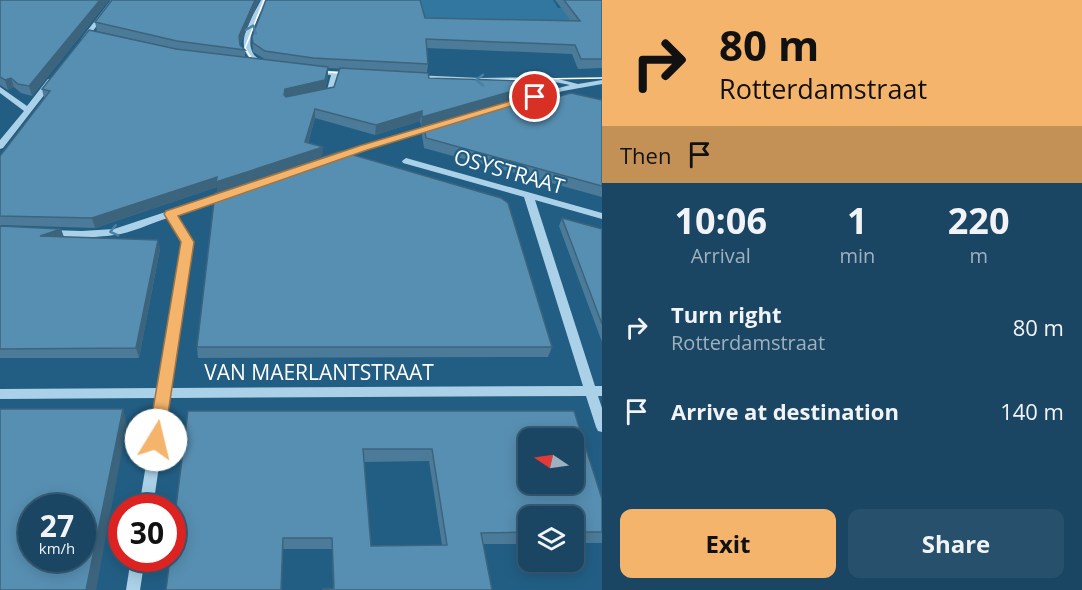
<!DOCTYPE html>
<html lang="en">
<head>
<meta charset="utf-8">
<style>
	body { margin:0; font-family:"Open Sans",sans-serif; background:#27506c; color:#f1f3f6; height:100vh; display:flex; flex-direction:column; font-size:22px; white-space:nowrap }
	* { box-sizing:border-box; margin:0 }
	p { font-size:20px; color:#9fb1be }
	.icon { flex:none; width:33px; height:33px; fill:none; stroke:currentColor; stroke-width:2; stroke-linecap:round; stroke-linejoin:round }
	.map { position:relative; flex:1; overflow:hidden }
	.sheet { display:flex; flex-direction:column; background:#1a4663; width:480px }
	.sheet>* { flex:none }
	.top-card { background:#f4b46c; color:#111; overflow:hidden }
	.needle { width:39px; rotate:283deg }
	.fabs { position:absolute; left:518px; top:428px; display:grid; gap:12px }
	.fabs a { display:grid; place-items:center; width:66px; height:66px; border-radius:12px; background:#1a4663; box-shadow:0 3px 15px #0003,0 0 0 2px #385e78; font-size:30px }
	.speed { position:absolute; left:18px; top:494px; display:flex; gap:12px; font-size:30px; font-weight:700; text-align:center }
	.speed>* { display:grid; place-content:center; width:78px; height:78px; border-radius:50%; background:#1a4663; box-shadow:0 3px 15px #0003,0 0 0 2px #385e78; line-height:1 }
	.speed small { font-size:15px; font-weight:400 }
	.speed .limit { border:9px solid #d22; background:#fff; color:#111 }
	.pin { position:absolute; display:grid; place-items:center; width:51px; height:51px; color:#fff; margin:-26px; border:3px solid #fff; border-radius:50%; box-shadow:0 2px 6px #0007 }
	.me { position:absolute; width:66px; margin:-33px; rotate:9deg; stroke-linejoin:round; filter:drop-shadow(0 0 4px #0008) }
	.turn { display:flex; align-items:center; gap:21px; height:126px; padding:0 18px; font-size:27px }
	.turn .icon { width:78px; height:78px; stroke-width:2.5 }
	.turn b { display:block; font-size:42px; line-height:51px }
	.then { display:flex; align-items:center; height:57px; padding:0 18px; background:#0003; gap:12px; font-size:22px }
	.eta { display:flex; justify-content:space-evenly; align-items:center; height:102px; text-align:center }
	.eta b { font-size:36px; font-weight:700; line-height:42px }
	.primary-button { display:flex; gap:12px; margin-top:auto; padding:12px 18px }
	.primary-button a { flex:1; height:69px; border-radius:12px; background:#f4b46c; color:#111; font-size:24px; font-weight:700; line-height:69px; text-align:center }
	.primary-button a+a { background:#27506c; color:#f1f3f6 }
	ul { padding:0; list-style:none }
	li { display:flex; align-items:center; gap:18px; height:84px; padding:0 18px }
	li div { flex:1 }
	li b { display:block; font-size:22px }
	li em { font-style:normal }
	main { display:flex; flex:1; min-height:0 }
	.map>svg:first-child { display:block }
</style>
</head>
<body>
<main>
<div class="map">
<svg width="602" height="590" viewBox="0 0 602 590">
	<rect width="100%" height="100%" fill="#225e84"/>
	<!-- green -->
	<polygon fill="#3277a0" points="376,0 553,0 558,8 583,7 602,31 379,25"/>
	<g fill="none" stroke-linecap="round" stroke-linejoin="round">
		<!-- minor -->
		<g fill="#aad1e8" fill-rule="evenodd">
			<polygon points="111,0 117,0 85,41 81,41 81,39"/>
			<path d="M 261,0 L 267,0 C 261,13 245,36 252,51 C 254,58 262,60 267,64 L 263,66 C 228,53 249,23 261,0 Z"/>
			<polygon points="311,70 353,72 357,74 353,76 338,75 333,94 320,96 316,94 327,90 331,75 314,74 311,74"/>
			<polygon points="413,75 480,78 550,77 578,84 602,80 602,84 563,91 524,102 521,102 521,98 570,85 550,81 480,82 416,79 412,77"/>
			<polygon points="48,79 55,81 3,148 0,149 0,140 24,111 0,93 0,87 27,106"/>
			<polygon points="434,124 437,124 441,126 337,160 331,160 330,158 331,156"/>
			<path d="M 406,158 L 602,213 L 602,219 L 535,200 L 595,386 L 602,386 L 602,396 L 598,396 L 602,408 L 602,432 L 598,431 L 596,427 L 586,396 L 169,398 L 153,507 L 139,507 L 157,398 L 0,399 L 0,389 L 159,388 L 183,242 L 168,218 C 151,223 132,233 114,235 C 101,237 55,241 45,233 L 50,230 L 82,231 L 114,229 L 226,192 L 231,195 L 229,197 L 175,215 L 193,242 L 171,388 L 583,386 L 524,197 L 403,163 L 402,161 Z"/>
			<polygon points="131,558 145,558 140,590 126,590"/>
		</g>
		<!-- tram -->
		<g stroke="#fff" stroke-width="1.5">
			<polyline points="264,0 245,48 251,58 267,66"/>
			<polyline points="311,71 356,74"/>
			<polyline points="413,77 482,80 602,78"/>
		</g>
	</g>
	<!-- wall -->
	<g fill="#4b7b99" fill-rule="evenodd">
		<polygon points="0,0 109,0 32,96 21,93 14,87 8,90 0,85"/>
		<path d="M 259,0 L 240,45 L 245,50 L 245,57 L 266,60 L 253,52 L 252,37 L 425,18 L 571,21 L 555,0 L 602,0 L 602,68 L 578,69 L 572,54 L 427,48 L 428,64 L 427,73 L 429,78 L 525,96 L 421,126 L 420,121 L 375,135 L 315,118 L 308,143 L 322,156 L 217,192 L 217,187 L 95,228 L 0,225 L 0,156 L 44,98 L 42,89 L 177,49 L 97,31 L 95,22 ZM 328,68 L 370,70 L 334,87 L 325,89 L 328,76 Z"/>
		<polygon points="602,100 602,197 424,148 422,135 424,126 542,101"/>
		<polygon points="562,218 602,229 602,342 559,226"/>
		<polygon points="0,226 61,229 64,237 160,249 139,358 0,358"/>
		<polygon points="197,347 552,347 548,357 198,358"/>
		<path d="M 188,411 L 574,411 L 602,499 L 602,543 L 573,543 L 573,516 L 528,516 L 528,544 L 483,544 L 333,588 L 332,549 L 283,549 ZM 429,461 L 442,545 L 371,546 L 364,462 Z"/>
	</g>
	<!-- shaded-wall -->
	<g fill="#3d647d">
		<polygon points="100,0 109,0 32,96 29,86"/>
		<polygon points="255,0 259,0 240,45 239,36"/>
		<polygon points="328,67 328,76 325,89 286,98 284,95 285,89"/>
		<polygon points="11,78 14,87 8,90 5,80"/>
		<polygon points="527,87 525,96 421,126 422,117"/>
		<polygon points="315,109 315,118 305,151 305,142"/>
		<polygon points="422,111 420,121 375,135 376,125"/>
		<polygon points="323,147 322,156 217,192 217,187 95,228 92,218 217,177"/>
		<polygon points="61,229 64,238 40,236"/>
		<polygon points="158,240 160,249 139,358 136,348"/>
		<polygon points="123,409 127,424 96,590 86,590"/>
		<polygon points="283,538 282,590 281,590"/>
	</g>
	<!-- building -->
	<g fill="#578fb2" stroke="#3d647d" stroke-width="1.5" fill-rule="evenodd">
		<polygon points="0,0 100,0 29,86 18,84 11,78 5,80 0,77"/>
		<polygon points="112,0 255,0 239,36 240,45 245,50 177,41 95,22"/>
		<polygon points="266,0 420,0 425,18 580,21 564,0 602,0 602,59 581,59 575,45 426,39 428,64 313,58 265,51 253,43 252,37"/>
		<polygon points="89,30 176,49 328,67 325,80 285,89 284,95 286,97 334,87 340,68 428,73 429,78 522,81 527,87 422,117 422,111 376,125 315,109 305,142 323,147 216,182 217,177 92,218 0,216 0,156 50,91 42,89"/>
		<polygon points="534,93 542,101 571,93 602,100 602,186 426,138 424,126"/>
		<polygon points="340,151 501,198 508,203 552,347 197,347 215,193"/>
		<polygon points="562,218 602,229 602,324"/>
		<polygon points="0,226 61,229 40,236 158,240 136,348 0,349"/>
		<path d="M 0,409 L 123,409 L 86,590 L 0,590 ZM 32,507 L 82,507 L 82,558 L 32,558 Z"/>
		<path d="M 188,411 L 574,411 L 602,499 L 602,532 L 573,532 L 573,516 L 528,516 L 528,532 L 481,533 L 492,590 L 323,590 L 323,589 L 334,588 L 332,538 L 283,538 L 281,590 L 166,590 L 170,558 L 172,558 L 172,539 ZM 528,438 L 573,438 L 573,483 L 528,483 ZM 363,449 L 432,449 L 447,545 L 371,546 Z"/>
	</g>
	<!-- one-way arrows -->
	<defs><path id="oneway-chevron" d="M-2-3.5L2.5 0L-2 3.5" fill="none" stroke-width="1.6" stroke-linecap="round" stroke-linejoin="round" transform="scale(1.5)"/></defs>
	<g stroke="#4b80a2">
		<use href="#oneway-chevron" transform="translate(252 29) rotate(-68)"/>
		<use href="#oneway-chevron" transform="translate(480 80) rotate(-180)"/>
		<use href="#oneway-chevron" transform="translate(114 231) rotate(167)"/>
	</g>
	<!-- route -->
	<polygon fill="#f4b46c" stroke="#9f7546" stroke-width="1.5" points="531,95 540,97 367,150 178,216 194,242 164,440 162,445 156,447 150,445 148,440 181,242 164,214 166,211 359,146"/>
	<g text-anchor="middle" stroke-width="4.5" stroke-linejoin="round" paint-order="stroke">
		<!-- street labels -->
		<g font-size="21" fill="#fff" stroke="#225e84">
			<text transform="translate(509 172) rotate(16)" y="7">OSYSTRAAT</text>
			<text x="319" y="380">VAN MAERLANTSTRAAT</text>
		</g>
	</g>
</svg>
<div class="fabs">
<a><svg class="needle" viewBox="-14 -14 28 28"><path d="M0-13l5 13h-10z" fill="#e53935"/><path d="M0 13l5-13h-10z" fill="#9fb1be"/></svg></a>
<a><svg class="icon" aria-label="layers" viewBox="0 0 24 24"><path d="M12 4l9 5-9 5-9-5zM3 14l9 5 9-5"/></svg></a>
</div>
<div class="speed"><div>27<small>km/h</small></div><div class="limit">30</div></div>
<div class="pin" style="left:535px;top:97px;background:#d93025"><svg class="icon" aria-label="arrive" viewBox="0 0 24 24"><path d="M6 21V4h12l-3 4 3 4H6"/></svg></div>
<svg class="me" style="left:156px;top:440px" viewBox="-20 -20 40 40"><circle r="19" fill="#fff"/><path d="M0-13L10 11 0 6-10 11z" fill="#f4b46c"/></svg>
</div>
<section class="sheet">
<div class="top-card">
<div class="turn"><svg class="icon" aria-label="right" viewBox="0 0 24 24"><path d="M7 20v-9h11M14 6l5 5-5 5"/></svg><div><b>80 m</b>Rotterdamstraat</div></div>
<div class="then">Then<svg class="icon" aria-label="arrive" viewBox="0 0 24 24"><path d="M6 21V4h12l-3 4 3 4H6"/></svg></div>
</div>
<div class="eta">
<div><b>10:06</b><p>Arrival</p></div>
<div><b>1</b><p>min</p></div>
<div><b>220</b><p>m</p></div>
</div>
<ul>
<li><svg class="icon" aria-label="right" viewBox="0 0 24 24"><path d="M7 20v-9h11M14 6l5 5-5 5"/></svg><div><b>Turn right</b><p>Rotterdamstraat</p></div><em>80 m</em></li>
<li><svg class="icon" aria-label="arrive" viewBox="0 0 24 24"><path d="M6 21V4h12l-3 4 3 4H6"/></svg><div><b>Arrive at destination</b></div><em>140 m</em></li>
</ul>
<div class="primary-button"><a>Exit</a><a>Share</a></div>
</section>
</main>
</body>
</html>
